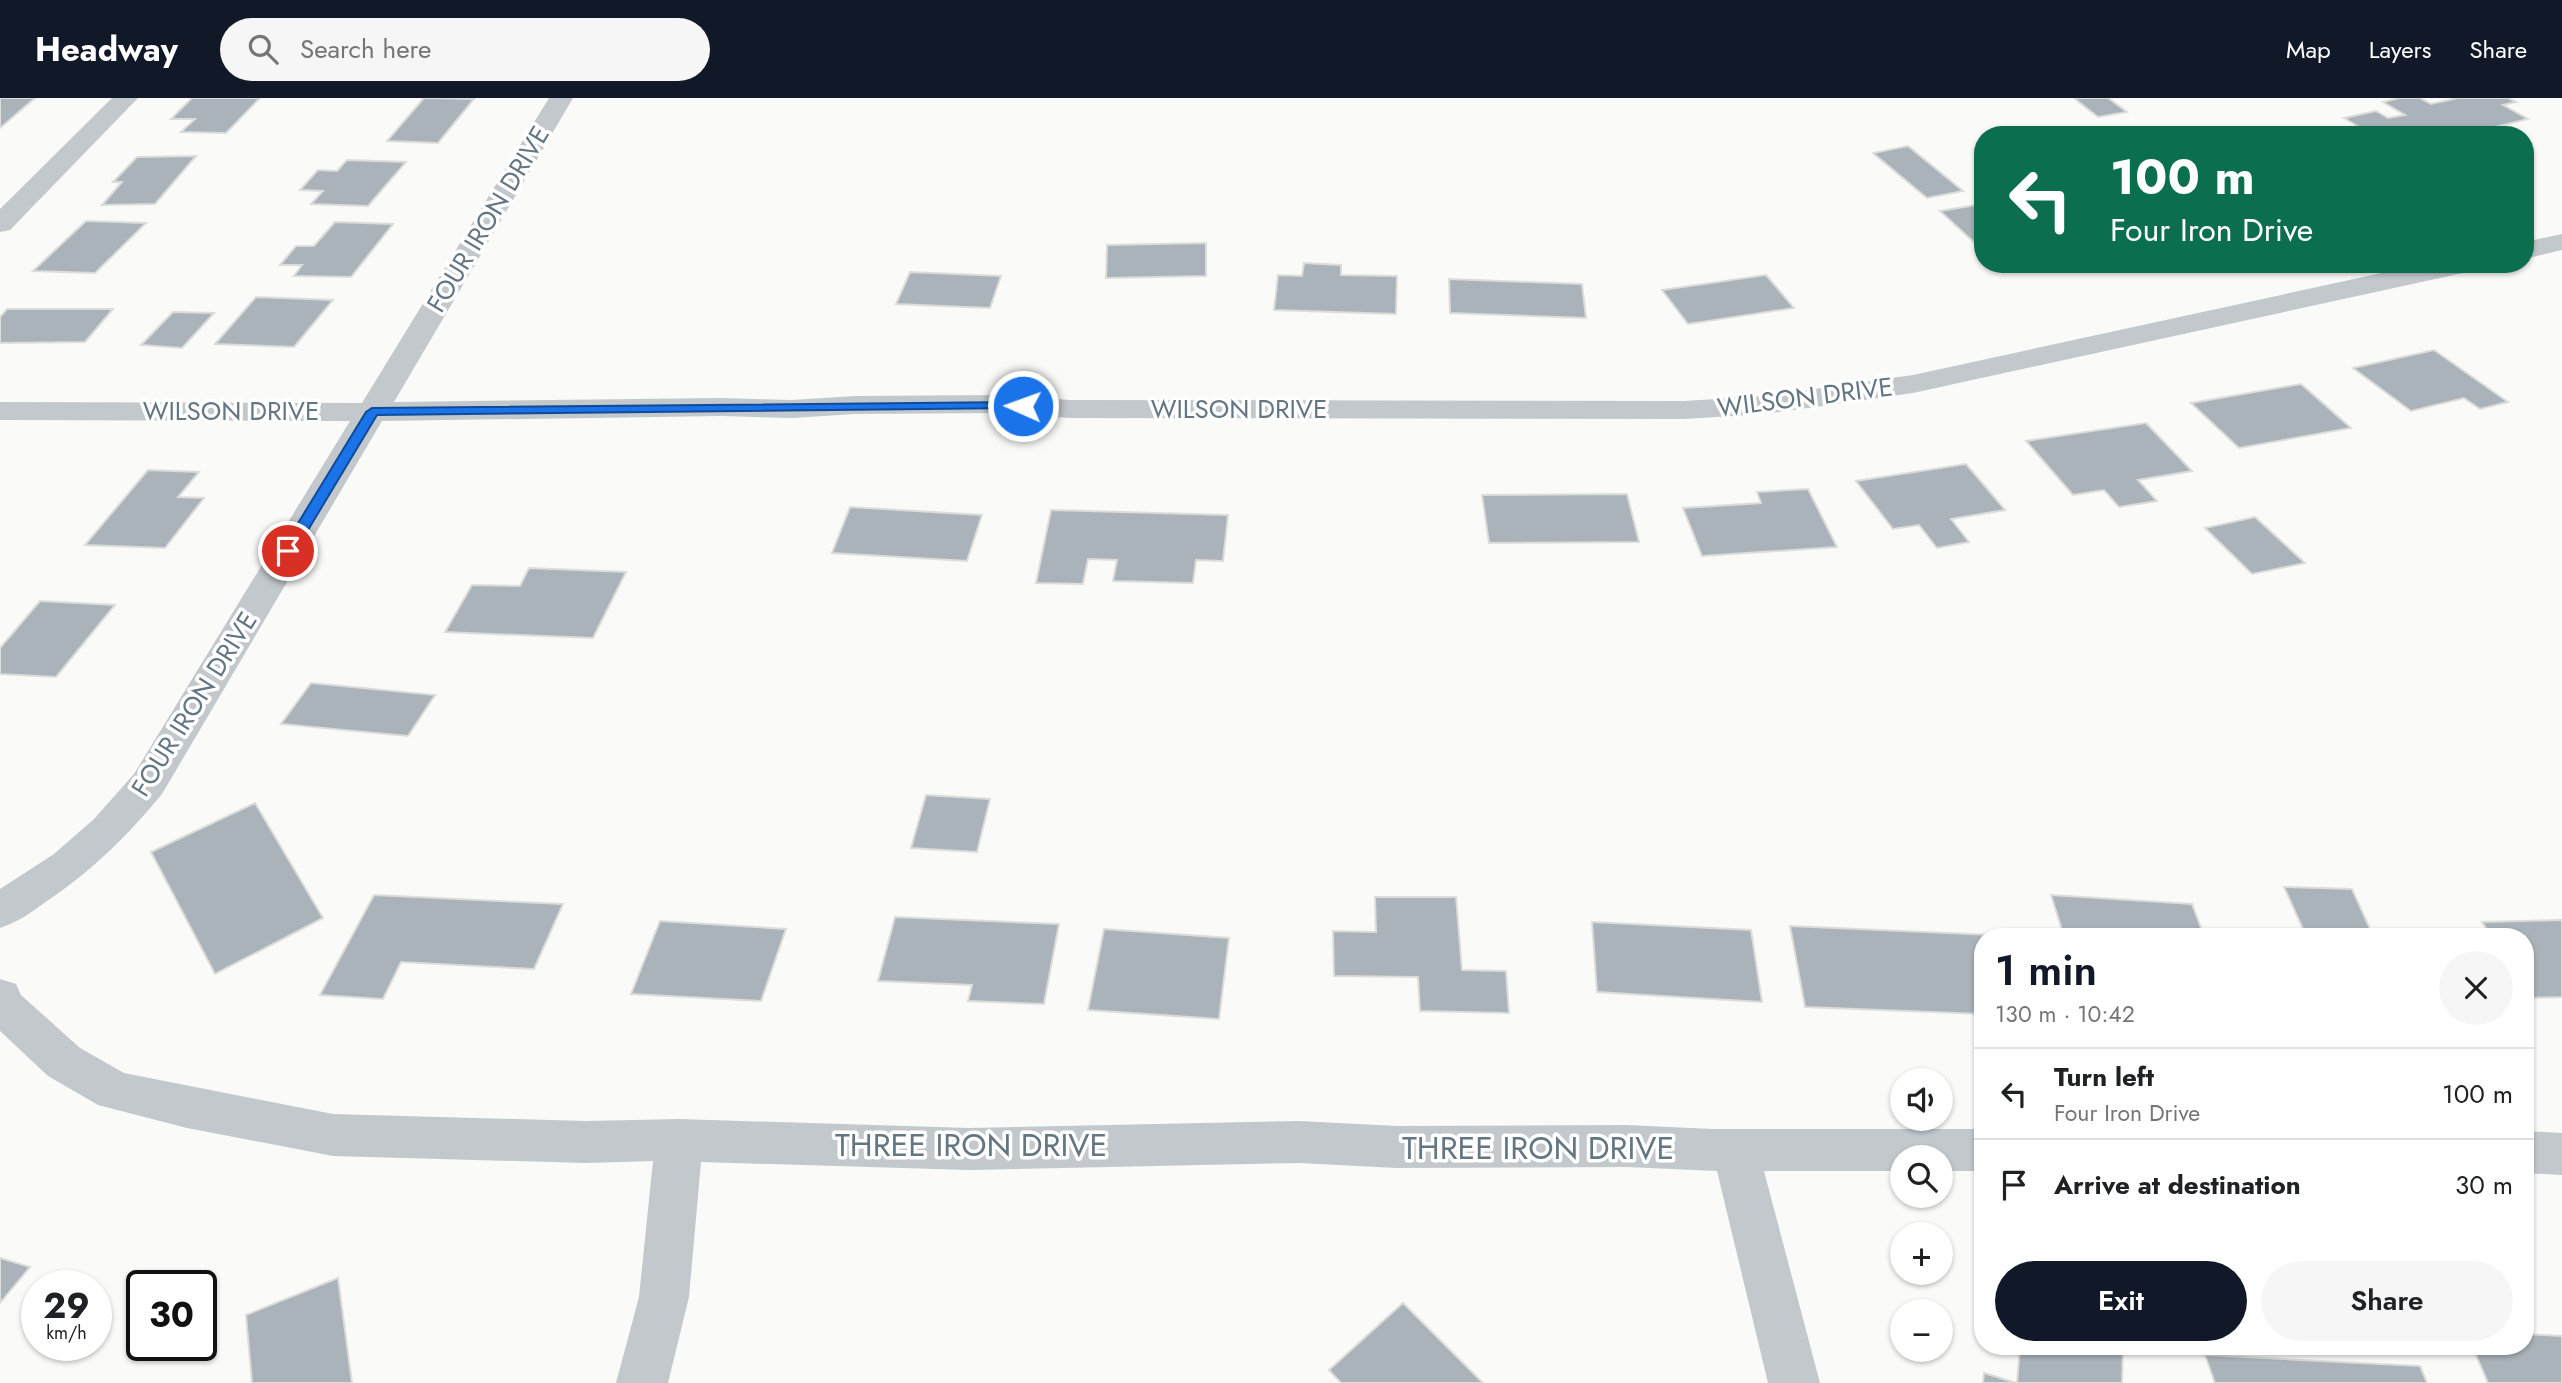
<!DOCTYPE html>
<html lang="en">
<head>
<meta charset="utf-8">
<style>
	body { margin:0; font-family:Jost,sans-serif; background:#f6f6f6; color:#202124; height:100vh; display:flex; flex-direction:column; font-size:26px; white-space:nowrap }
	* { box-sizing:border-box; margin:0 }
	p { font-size:23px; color:#757577 }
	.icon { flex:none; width:38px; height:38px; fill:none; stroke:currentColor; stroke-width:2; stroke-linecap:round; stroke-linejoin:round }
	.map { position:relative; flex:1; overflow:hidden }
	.sheet { position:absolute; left:1974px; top:830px; width:560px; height:427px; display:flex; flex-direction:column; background:#fff; border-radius:28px; box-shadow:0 2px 5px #0004 }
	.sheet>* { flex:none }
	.banner { position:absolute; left:1974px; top:28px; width:560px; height:147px; border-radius:28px; box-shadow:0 2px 5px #0004; background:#0b6e4f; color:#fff; overflow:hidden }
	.controls { position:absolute; left:1890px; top:970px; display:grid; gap:14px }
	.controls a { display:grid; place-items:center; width:63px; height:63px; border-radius:50%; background:#fff; box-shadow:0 2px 5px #0004; font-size:35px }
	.speed { position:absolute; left:21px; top:1172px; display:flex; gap:14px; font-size:35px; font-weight:700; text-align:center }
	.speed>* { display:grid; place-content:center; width:91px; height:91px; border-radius:50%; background:#fff; box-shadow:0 2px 5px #0004; line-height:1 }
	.speed small { font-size:18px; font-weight:400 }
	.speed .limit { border:4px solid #111; border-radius:10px; background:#fff; color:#111 }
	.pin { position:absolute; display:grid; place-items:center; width:60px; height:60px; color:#fff; margin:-30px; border:4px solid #fff; border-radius:50%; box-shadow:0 2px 7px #0007 }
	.me { position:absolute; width:77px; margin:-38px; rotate:272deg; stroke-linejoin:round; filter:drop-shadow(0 0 5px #0008) }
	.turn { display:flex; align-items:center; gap:24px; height:147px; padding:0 21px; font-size:32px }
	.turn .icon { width:91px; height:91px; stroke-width:2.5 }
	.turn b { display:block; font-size:49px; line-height:60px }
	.round { display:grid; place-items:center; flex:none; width:74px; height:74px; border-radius:37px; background:#f6f6f6 }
	.head { display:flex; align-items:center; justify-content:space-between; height:119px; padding:0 21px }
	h1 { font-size:42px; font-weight:600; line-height:52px; color:#111827 }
	.cta { display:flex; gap:14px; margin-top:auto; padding:14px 21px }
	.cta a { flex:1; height:80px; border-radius:42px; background:#111827; color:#fff; font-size:28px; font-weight:600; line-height:80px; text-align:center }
	.cta a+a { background:#f6f6f6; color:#202124 }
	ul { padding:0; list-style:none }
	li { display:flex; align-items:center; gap:21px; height:91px; padding:0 21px; border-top:2px solid #e0e0e0 }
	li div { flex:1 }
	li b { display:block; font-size:26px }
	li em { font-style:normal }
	header { display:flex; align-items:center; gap:42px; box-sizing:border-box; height:98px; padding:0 35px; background:#111827; color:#fff }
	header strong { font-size:33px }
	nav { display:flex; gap:38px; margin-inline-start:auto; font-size:24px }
	.search { width:490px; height:63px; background:#f6f6f6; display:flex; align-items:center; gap:18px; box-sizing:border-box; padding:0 24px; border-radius:38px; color:#757577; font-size:26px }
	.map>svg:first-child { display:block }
</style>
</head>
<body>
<header>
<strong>Headway</strong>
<div class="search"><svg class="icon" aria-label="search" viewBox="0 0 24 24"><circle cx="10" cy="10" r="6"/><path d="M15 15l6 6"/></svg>Search here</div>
<nav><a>Map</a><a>Layers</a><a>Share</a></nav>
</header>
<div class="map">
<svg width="2562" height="1285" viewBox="0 0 2562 1285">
	<rect width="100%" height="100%" fill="#fafaf8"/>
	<!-- building -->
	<g fill="#aab3b9" stroke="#dcdcda" stroke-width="2">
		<polygon points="0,0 35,0 0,30"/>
		<polygon points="192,0 260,0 226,35 181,34 195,21 171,21"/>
		<polygon points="424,0 474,1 438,45 387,43"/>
		<polygon points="2074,0 2108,0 2127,14 2098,19"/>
		<polygon points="2400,0 2420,0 2431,6 2458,0 2508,0 2516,4 2503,7 2528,21 2462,37 2373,37 2344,20 2376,13 2388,20 2405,17 2383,4"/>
		<polygon points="1908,48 1963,93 1927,100 1873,55"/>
		<polygon points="196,58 155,106 102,107 122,84 113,84 137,59"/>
		<polygon points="347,62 406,64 368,108 311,106 323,93 300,92 318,72 337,73"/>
		<polygon points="1983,106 1983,145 1976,146 1940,113"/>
		<polygon points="86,123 146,125 95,175 33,173"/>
		<polygon points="335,124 393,126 351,179 294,178 302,167 280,167 296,148 314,148"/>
		<polygon points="1206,145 1206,178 1106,180 1107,147"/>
		<polygon points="1304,165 1341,167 1341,177 1397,178 1396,216 1274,212 1278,177 1302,178"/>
		<polygon points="910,174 1001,178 990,210 896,206"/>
		<polygon points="1766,177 1794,210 1688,226 1662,192"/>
		<polygon points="1449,181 1582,186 1586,220 1450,215"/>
		<polygon points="256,199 333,202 294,249 215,246"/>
		<polygon points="7,211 113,211 85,244 0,245 0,219"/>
		<polygon points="173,214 214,215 182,250 141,247"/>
		<polygon points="2434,252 2508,304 2480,311 2464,300 2411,313 2353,270"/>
		<polygon points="2301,286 2351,330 2239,350 2191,305"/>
		<polygon points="2146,325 2192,373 2138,382 2157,403 2119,409 2104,392 2073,397 2026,343"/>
		<polygon points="1966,366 2005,412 1951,421 1969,444 1937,450 1919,427 1893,431 1856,383"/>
		<polygon points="148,372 199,374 178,399 204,400 165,450 85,447"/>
		<polygon points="1808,391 1837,449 1702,458 1683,410 1761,405 1757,394"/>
		<polygon points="1627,396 1639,444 1489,445 1482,397"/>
		<polygon points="850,409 982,417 967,463 832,455"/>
		<polygon points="1051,412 1228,417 1223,463 1196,462 1193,485 1113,483 1117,462 1088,461 1083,486 1036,485"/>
		<polygon points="2255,419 2305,465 2252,476 2205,430"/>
		<polygon points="529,470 626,474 593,540 445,534 472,487 520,488"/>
		<polygon points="40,503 115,507 56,579 0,576 0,550"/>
		<polygon points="311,585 435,597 408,638 281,626"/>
		<polygon points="926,697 990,701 977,754 911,750"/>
		<polygon points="255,705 323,820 215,876 151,754"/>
		<polygon points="2284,789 2352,791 2370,831 2449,834 2451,838 2274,838 2271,831 2304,833"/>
		<polygon points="374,797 563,806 534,871 401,864 383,901 320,897"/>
		<polygon points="2051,797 2192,806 2204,838 2064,838"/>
		<polygon points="1375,799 1456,799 1462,872 1506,873 1509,915 1420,913 1418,879 1334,878 1333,833 1376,834"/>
		<polygon points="895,819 1059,826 1044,906 968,903 972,887 878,883"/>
		<polygon points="2562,822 2562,899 2530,900 2525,893 2525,838 2491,838 2482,824"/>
		<polygon points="660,823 786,831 761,903 631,896"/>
		<polygon points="1592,824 1751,832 1762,904 1597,894"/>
		<polygon points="1790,828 1993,837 1983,838 1983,916 1805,909"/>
		<polygon points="1104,831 1229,840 1219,921 1088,912"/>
		<polygon points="0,1160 30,1169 0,1205"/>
		<polygon points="338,1180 352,1285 252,1285 246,1217"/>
		<polygon points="1403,1205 1483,1285 1341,1285 1329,1272"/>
		<polygon points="2525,1236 2562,1238 2562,1285 2488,1285 2472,1248 2525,1248"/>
		<polygon points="2020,1248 2123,1248 2122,1285 2017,1285"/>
		<polygon points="2205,1257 2420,1268 2427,1285 2215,1285"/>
		<polygon points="1984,1275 2016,1285 1983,1285"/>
	</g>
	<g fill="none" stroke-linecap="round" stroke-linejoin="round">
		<!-- street -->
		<g fill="#c3c8cc" fill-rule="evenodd">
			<polygon points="112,0 138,0 10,132 0,134 0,111"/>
			<path d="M 549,0 L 573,0 L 394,304 L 721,300 L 792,302 L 855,298 L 999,297 L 1071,302 L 1684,303 L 1765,298 L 1913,277 L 2423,166 L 2477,166 L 2473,172 L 2463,175 L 1913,295 L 1765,316 L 1684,321 L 1071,320 L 999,315 L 855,316 L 792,320 L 721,318 L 382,323 L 162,696 C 127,738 92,773 47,803 C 32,814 18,824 0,830 L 0,791 L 54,756 L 94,721 L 134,676 L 350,323 L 0,322 L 0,304 L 362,305 Z"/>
			<polygon points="2562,136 2562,152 2525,161 2525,144"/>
			<polygon points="0,881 16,886 21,897 80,950 124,975 333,1016 586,1023 679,1021 969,1030 1299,1023 1397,1028 1627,1027 1712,1031 1983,1031 1983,1073 1941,1073 1941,1059 1902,1059 1902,1073 1764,1073 1820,1285 1768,1285 1717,1073 1627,1069 1397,1070 1299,1065 969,1072 701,1064 689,1199 668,1285 616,1285 639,1199 653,1063 586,1065 333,1058 187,1030 98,1007 48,978 0,933"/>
			<polygon points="2525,1033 2562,1035 2562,1077 2525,1075"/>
		</g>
	</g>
	<!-- route -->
	<polygon fill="#1a73e8" stroke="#114b97" stroke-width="2" points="1023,304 1029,308 1027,310 377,317 293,457 283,457 281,453 366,314 372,310"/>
	<g text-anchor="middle" stroke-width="7" stroke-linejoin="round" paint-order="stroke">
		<!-- street labels -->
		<g font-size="26" fill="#657683" stroke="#fff">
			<text transform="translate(488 121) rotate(-59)" y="9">FOUR IRON DRIVE</text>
			<text transform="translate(1805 299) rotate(-7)" y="9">WILSON DRIVE</text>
			<text x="1239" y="320">WILSON DRIVE</text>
			<text x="231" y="322">WILSON DRIVE</text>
			<text transform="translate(194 606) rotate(-58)" y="9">FOUR IRON DRIVE</text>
		</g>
		<!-- near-street labels -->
		<g font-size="32" fill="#657683" stroke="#fff">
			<text x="971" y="1058">THREE IRON DRIVE</text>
			<text x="1538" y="1061">THREE IRON DRIVE</text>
		</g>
	</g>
</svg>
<div class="controls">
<a><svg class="icon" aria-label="sound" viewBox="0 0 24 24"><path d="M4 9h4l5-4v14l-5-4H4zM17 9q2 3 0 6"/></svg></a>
<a><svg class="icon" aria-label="search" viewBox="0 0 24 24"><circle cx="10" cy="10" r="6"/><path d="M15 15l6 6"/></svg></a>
<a>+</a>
<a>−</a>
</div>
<div class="speed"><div>29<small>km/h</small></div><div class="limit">30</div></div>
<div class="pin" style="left:288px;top:453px;background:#d93025"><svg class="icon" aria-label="arrive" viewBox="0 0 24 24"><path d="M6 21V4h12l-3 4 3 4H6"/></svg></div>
<svg class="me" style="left:1023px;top:308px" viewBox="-20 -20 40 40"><circle r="17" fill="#1a73e8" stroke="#fff" stroke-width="3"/><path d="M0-11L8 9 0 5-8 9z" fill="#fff"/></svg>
<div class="banner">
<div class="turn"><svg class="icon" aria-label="left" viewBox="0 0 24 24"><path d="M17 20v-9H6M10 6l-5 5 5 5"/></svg><div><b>100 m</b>Four Iron Drive</div></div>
</div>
<section class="sheet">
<div class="head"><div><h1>1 min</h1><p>130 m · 10:42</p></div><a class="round"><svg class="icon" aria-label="close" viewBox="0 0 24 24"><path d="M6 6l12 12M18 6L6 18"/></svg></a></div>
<ul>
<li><svg class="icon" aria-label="left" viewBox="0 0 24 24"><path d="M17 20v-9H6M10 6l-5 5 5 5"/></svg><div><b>Turn left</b><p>Four Iron Drive</p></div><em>100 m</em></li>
<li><svg class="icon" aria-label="arrive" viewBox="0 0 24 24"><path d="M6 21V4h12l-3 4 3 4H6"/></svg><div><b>Arrive at destination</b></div><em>30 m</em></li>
</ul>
<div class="cta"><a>Exit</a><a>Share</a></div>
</section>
</div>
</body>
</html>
